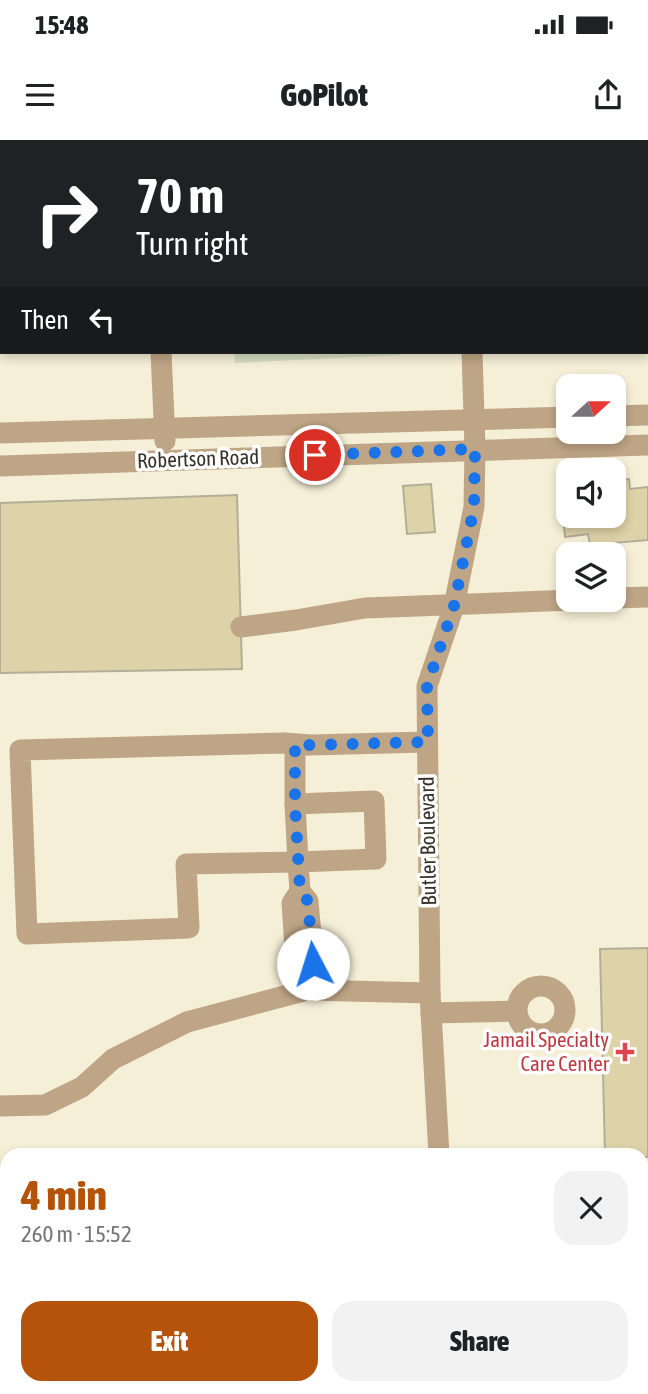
<!DOCTYPE html>
<html lang="en">
<head>
<meta charset="utf-8">
<style>
	body { margin:0; font-family:"Asap Condensed",sans-serif; background:#f2f2f2; color:#202124; height:100vh; display:flex; flex-direction:column; font-size:26px; white-space:nowrap }
	* { box-sizing:border-box; margin:0 }
	p { font-size:23px; color:#757577 }
	.icon { flex:none; width:38px; height:38px; fill:none; stroke:currentColor; stroke-width:2; stroke-linecap:round; stroke-linejoin:round }
	.map { position:relative; flex:1; overflow:hidden }
	.panel { position:absolute; left:0px; top:1008px; width:649px; height:247px; display:flex; flex-direction:column; background:#fff; border-radius:21px 21px 0 0; box-shadow:0 4px 10px #0003 }
	.panel>* { flex:none }
	.banner { position:absolute; left:0px; top:0px; width:649px; height:214px; box-shadow:0 4px 10px #0003; background:#202124; color:#fff; overflow:hidden }
	.needle { width:46px; rotate:69deg }
	.buttons { position:absolute; left:556px; top:234px; display:grid; gap:14px }
	.buttons a { display:grid; place-items:center; width:70px; height:70px; border-radius:14px; background:#fff; box-shadow:0 4px 10px #0003; font-size:35px }
	.pin { position:absolute; display:grid; place-items:center; width:60px; height:60px; color:#fff; margin:-30px; border:4px solid #fff; border-radius:50%; box-shadow:0 2px 7px #0007 }
	.me { position:absolute; width:77px; margin:-38px; rotate:355deg; stroke-linejoin:round; filter:drop-shadow(0 0 5px #0008) }
	.turn { display:flex; align-items:center; gap:24px; height:147px; padding:0 21px; font-size:32px }
	.turn .icon { width:91px; height:91px; stroke-width:2.5 }
	.turn b { display:block; font-size:49px; line-height:60px }
	.then { display:flex; align-items:center; height:66px; padding:0 21px; background:#0003; gap:14px; font-size:26px }
	.round { display:grid; place-items:center; flex:none; width:74px; height:74px; border-radius:21px; background:#f2f2f2 }
	.head { display:flex; align-items:center; justify-content:space-between; height:119px; padding:0 21px }
	h1 { font-size:42px; font-weight:800; line-height:52px; color:#b45309 }
	.primary-button { display:flex; gap:14px; margin-top:auto; padding:14px 21px }
	.primary-button a { flex:1; height:80px; border-radius:21px; background:#b45309; color:#fff; font-size:28px; font-weight:800; line-height:80px; text-align:center }
	.primary-button a+a { background:#f2f2f2; color:#202124 }
	.status { display:flex; justify-content:space-between; align-items:center; height:49px; padding:0 35px; background:#fff; direction:ltr }
	.status svg { height:19px; fill:currentColor }
	header { display:flex; justify-content:space-between; align-items:center; height:91px; padding:0 21px; background:#fff; font-size:32px; font-weight:800 }
	.map>svg:first-child { display:block }
</style>
</head>
<body>
<div class="status"><b>15:48</b><svg viewBox="0 0 49 12"><path d="M0 12V9h3v3zM5 12V6h3v6zM10 12V3h3v9zM15 12V0h3v12zM26 1h20v11H26zM47 4h2v5h-2z"/></svg></div>
<header><svg class="icon" aria-label="menu" viewBox="0 0 24 24"><path d="M4 6h16M4 12h16M4 18h16"/></svg>GoPilot<svg class="icon" aria-label="share" viewBox="0 0 24 24"><path d="M12 15V3M7 8l5-5 5 5M5 13v7h14v-7"/></svg></header>
<div class="map">
<svg width="648" height="1254" viewBox="0 0 648 1254">
	<rect width="100%" height="100%" fill="#f5efd7"/>
	<!-- green -->
	<g fill="#d4debf">
		<rect x="226" y="0" width="166" height="2"/>
		<polygon points="234,212 400,212 400,215 235,223"/>
	</g>
	<!-- building -->
	<g fill="#ddd2a8" stroke="#b3ae97" stroke-width="2">
		<polygon points="629,339 630,349 648,347 648,400 590,405 588,394 565,397 560,346 569,345 569,376 614,376 614,340"/>
		<polygon points="431,344 435,392 407,394 403,346"/>
		<polygon points="237,355 242,529 0,533 0,363"/>
		<polygon points="648,808 648,1017 642,1017 642,1015 605,1015 600,809"/>
		<rect x="214" y="1248" width="69" height="6"/>
		<polygon points="311,1248 371,1248 372,1254 311,1254"/>
	</g>
	<g fill="none" stroke-linecap="round" stroke-linejoin="round">
		<!-- minor -->
		<g stroke="#bea585" stroke-width="21">
			<polyline points="152,0 152,2"/>
			<polyline points="465,0 465,2"/>
			<polyline points="161,212 165,301"/>
			<polyline points="614,276 648,275"/>
			<polyline points="0,293 569,277"/>
			<polyline points="0,326 648,305"/>
			<polyline points="614,458 648,457"/>
			<polyline points="241,487 296,480 365,468 572,460"/>
			<polyline points="295,604 295,664 298,722 186,724 189,788 27,794 20,610 285,603 310,605 427,602"/>
			<polyline points="295,664 374,661 376,719 298,722 300,751 308,761 316,850"/>
			<circle cx="541" cy="870" r="24"/>
			<polyline points="298,852 292,763 300,751"/>
			<polyline points="431,873 516,871"/>
			<polyline points="0,966 45,965 82,947 113,919 187,882 307,850 430,853"/>
			<polyline points="439,1015 430,853 427,546 454,466 474,367 475,309 472,212"/>
			<polyline points="0,1056 7,1056"/>
			<polyline points="642,1065 648,1065"/>
			<polyline points="0,1105 7,1105"/>
			<polyline points="642,1109 648,1109"/>
		</g>
	</g>
	<g fill="none" stroke-linecap="round" stroke-linejoin="round">
		<!-- route -->
		<polyline stroke="#1a73e8" stroke-width="12" stroke-dasharray="0 21.6" points="313,824 308,761 300,751 295,664 295,604 310,605 428,602 427,546 454,466 469,392 474,367 475,309 315,315"/>
	</g>
	<!-- markers -->
	<path fill="#e0444e" stroke="#fff" stroke-width="2.5" d="M621.5 901.5h7v7h7v7h-7v7h-7v-7h-7v-7h7z"/>
	<g text-anchor="middle" stroke-width="7" stroke-linejoin="round" paint-order="stroke">
		<!-- street labels -->
		<g font-size="21" fill="#35332a" stroke="#fff">
			<text transform="translate(198 319) rotate(-2)" y="7">Robertson Road</text>
			<text transform="translate(428 701) rotate(-91)" y="7">Butler Boulevard</text>
		</g>
		<!-- health labels -->
		<g font-size="21" fill="#be3a42" stroke="#fff" text-anchor="end">
			<text x="609" y="907">Jamail Specialty<tspan x="609" dy="24">Care Center</tspan></text>
		</g>
	</g>
</svg>
<div class="buttons">
<a><svg class="needle" viewBox="-14 -14 28 28"><path d="M0-13l5 13h-10z" fill="#e53935"/><path d="M0 13l5-13h-10z" fill="#757577"/></svg></a>
<a><svg class="icon" aria-label="sound" viewBox="0 0 24 24"><path d="M4 9h4l5-4v14l-5-4H4zM17 9q2 3 0 6"/></svg></a>
<a><svg class="icon" aria-label="layers" viewBox="0 0 24 24"><path d="M12 4l9 5-9 5-9-5zM3 14l9 5 9-5"/></svg></a>
</div>
<div class="pin" style="left:315px;top:315px;background:#d93025"><svg class="icon" aria-label="arrive" viewBox="0 0 24 24"><path d="M6 21V4h12l-3 4 3 4H6"/></svg></div>
<svg class="me" style="left:313px;top:824px" viewBox="-20 -20 40 40"><circle r="19" fill="#fff"/><path d="M0-13L10 11 0 6-10 11z" fill="#1a73e8"/></svg>
<div class="banner">
<div class="turn"><svg class="icon" aria-label="right" viewBox="0 0 24 24"><path d="M7 20v-9h11M14 6l5 5-5 5"/></svg><div><b>70 m</b>Turn right</div></div>
<div class="then">Then<svg class="icon" aria-label="left" viewBox="0 0 24 24"><path d="M17 20v-9H6M10 6l-5 5 5 5"/></svg></div>
</div>
<section class="panel">
<div class="head"><div><h1>4 min</h1><p>260 m · 15:52</p></div><a class="round"><svg class="icon" aria-label="close" viewBox="0 0 24 24"><path d="M6 6l12 12M18 6L6 18"/></svg></a></div>
<div class="primary-button"><a>Exit</a><a>Share</a></div>
</section>
</div>
</body>
</html>
